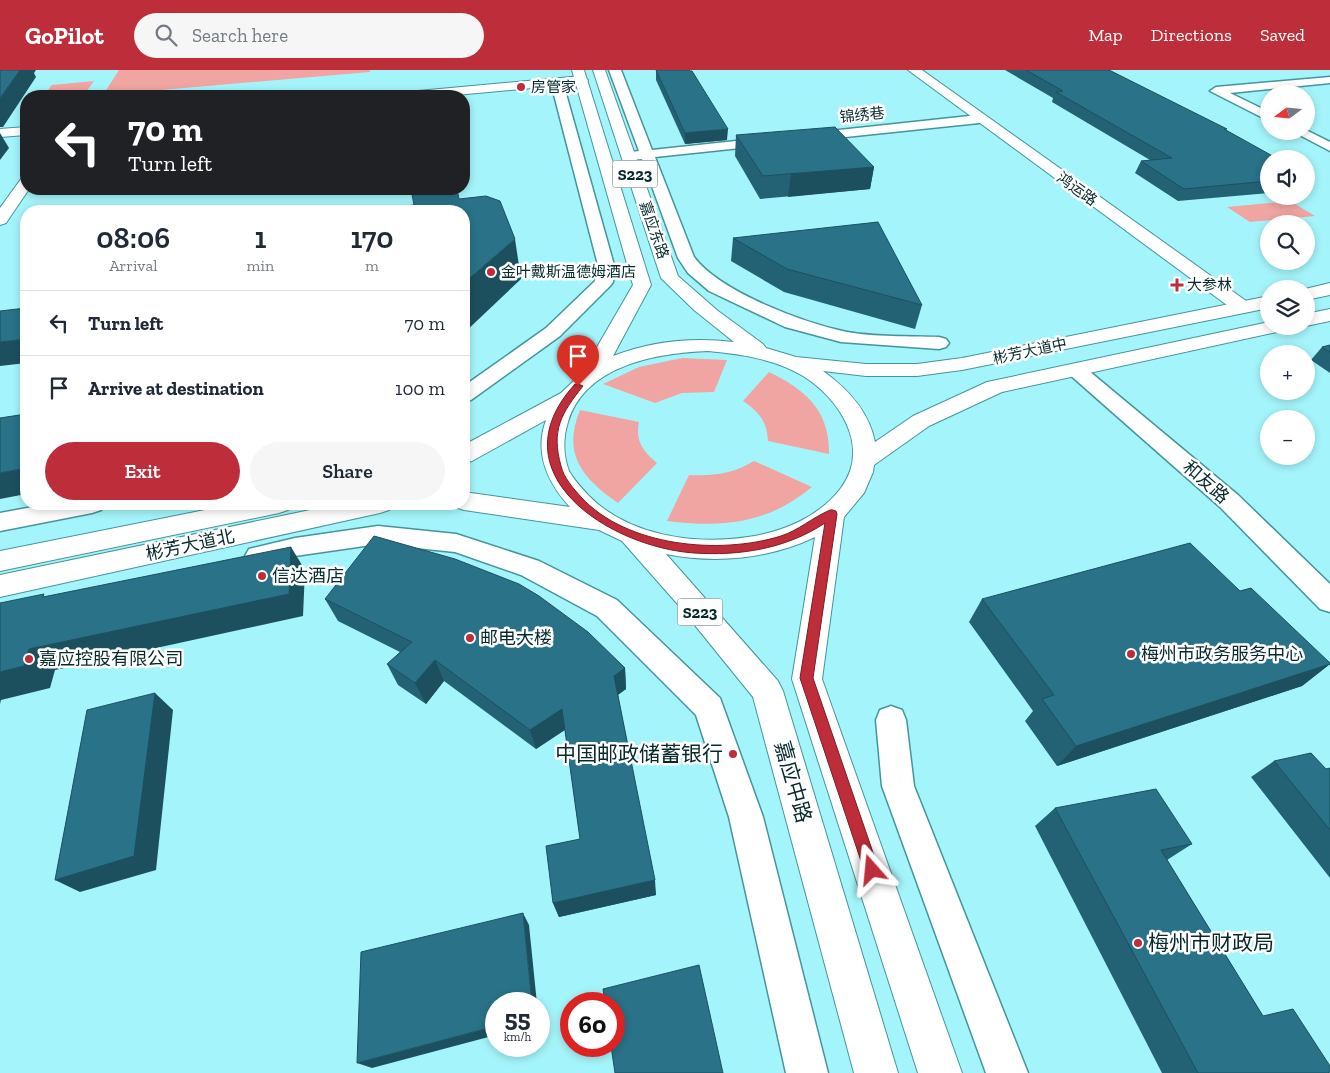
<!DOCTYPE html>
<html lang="en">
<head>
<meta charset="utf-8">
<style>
	body { margin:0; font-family:"Zilla Slab","Noto Sans SC",serif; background:#f6f6f7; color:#1f2937; height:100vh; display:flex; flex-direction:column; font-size:19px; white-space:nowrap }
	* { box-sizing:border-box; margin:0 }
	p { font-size:16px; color:#747a83 }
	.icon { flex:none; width:28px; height:28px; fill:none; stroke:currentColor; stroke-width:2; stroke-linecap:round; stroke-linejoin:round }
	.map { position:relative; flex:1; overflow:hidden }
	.side { position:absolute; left:20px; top:135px; width:450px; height:305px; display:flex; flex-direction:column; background:#fff; border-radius:20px; box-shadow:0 2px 8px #0003 }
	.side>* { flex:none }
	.hud { position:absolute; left:20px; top:20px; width:450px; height:105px; border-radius:20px; box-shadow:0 2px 8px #0003; background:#202124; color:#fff; overflow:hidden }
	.needle { width:32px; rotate:254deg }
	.tools { position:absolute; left:1260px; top:15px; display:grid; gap:10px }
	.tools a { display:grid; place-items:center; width:55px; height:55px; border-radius:50%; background:#fff; box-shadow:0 2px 8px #0003; font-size:25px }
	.speed { position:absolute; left:485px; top:922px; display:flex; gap:10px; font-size:25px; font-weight:700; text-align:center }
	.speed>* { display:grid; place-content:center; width:65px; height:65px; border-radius:50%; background:#fff; box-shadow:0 2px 8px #0003; line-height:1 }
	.speed small { font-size:12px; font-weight:400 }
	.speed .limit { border:8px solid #d22; background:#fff; color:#111 }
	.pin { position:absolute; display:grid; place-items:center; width:42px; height:42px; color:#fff; margin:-51px -21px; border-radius:50% 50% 50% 0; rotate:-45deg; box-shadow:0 0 5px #0007 }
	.pin .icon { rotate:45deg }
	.me { position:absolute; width:55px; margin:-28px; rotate:342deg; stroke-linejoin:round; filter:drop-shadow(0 0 4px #0008) }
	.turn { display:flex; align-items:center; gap:18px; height:105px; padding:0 25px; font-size:22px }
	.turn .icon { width:65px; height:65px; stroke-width:2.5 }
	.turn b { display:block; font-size:35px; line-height:42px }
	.eta { display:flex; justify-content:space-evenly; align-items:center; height:85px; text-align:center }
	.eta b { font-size:30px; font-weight:600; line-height:35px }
	.primary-button { display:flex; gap:10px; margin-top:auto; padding:10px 25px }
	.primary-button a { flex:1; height:58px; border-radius:30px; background:#bd2d3a; color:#fff; font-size:20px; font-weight:600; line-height:58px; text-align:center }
	.primary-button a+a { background:#f6f6f7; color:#1f2937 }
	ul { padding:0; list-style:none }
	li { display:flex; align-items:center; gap:15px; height:65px; padding:0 25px; border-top:1px solid #e0e1e3 }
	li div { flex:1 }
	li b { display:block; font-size:19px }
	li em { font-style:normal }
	header { display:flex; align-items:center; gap:30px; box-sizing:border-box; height:70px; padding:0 25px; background:#bd2d3a; color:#fff }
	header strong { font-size:24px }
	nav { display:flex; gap:28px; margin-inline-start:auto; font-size:18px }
	.search { width:350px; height:45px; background:#f6f6f7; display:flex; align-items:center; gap:12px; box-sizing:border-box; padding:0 18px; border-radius:28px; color:#747a83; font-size:19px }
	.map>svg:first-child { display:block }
</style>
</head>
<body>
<header>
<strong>GoPilot</strong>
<div class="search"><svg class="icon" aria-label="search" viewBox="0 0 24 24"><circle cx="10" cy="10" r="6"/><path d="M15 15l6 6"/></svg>Search here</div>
<nav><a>Map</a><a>Directions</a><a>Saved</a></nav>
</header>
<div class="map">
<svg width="1330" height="1003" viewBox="0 0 1330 1003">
	<rect width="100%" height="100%" fill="#a4f5fb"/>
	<!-- green -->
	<g fill="#f1a5a2">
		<polygon points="119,0 370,0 370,2 103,25"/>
		<polygon points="94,11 83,26 57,26 48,20 52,15"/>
		<polygon points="1290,131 1315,146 1250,152 1227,137"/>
		<polygon points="682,288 727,290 714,322 682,323 655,333 603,314 639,297"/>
		<path d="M 769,302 C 806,320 830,341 829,384 L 768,371 C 767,351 759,342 743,331 Z"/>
		<path d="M 580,340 L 639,352 C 635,371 643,381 657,393 L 618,433 C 582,408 562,384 580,340 Z"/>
		<path d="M 754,391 L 812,417 C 767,454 723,458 667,451 L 689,405 C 713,406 733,404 754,391 Z"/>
	</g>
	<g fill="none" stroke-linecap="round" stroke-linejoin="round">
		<!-- minor casing -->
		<g stroke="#44959b" stroke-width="3">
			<g id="minor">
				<path d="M 609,0 L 621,0 L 652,80 L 979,45 L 983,46 L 985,49 L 983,52 L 979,53 L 655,87 L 694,187 C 720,222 804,253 847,262 C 873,267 911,266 939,267 L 946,269 L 949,273 L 946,277 L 939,279 L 841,272 L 785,257 L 709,221 L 688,203 L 678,188 L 642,89 L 629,90 L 622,86 L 624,83 L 639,81 Z"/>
				<polygon points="1330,7 1330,13 1230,23 1269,42 1269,51 1210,21 1216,17"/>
				<polygon points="557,10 563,13 614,195 613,212 610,216 560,266 471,330 464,331 464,316 546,258 595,211 598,195 551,13"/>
				<polygon points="1306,60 1330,72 1330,81 1292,61"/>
				<polygon points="1076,294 1083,296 1238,425 1330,514 1330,542 1320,539 1220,437 1069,304 1066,300 1069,296"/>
				<polygon points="49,434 104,434 101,440 92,443 0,461 0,443"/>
				<polygon points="378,456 456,464 539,491 617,530 720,628 763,747 828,1003 786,1003 729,747 696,645 597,546 521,505 455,482 378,474 295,486 258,496 249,493 245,486 249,479 295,468"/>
				<polygon points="891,636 902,640 906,650 914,716 1028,1003 986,1003 882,716 876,650 880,640"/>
			</g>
		</g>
		<!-- tertiary casing -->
		<g stroke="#44959b" stroke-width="2">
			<g id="tertiary">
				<polygon points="908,0 922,0 1249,233 1252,237 1249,241 1242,243 1235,241"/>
				<polygon points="582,6 588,10 586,13 445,26 401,26 407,22"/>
				<polygon points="26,57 26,65 0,67 0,59"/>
				<polygon points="26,108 26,119 29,119 6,153 0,155 0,138 21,109"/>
			</g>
		</g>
		<!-- primary casing -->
		<g stroke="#44959b" stroke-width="2">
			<g id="primary">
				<path d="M 572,0 L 584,0 L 651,215 L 613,286 C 651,271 693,267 734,272 L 694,240 L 661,208 L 593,0 L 605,0 L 678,206 L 718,241 L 763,274 L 766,278 L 796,287 L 866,294 L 917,294 L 962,288 L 1269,226 L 1269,238 L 962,300 L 917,306 L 866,306 L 823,301 C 848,319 869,341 875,372 L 913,346 L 987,312 L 1269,252 L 1269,256 L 1287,256 L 1284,260 L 1277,262 L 1002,322 L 929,356 L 874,395 L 873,402 L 864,423 L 844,447 L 822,609 L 962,1003 L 918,1003 L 792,609 L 815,467 C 769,489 716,494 666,484 L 778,611 L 783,621 L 898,1003 L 854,1003 L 753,627 L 681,538 L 622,471 L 599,460 L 464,440 L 455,437 L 453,434 L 464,434 L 464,422 L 570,437 C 547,412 534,383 546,350 L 472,391 L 464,393 L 464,375 L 561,323 L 582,303 L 633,215 ZM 708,281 C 741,284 775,289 803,306 C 840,329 871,377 841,418 C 819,447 783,462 748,467 C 694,475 628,466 588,425 C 581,417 574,410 569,401 C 563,385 563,368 568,352 C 585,295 657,283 708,281 Z"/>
				<polygon points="1330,213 1330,225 1306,230 1306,219 1305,219"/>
				<polygon points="1330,239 1330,251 1306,256 1306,244"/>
				<polygon points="235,434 292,434 288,440 279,443 0,501 0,481"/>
				<polygon points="339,434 393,434 389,440 380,443 0,527 0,505"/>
			</g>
		</g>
		<!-- minor -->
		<use href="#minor" fill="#fff" fill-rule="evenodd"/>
		<!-- tertiary -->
		<use href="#tertiary" fill="#fff" fill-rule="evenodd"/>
		<!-- primary -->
		<use href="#primary" fill="#fff" fill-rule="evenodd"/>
	</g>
	<!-- wall -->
	<g fill="#236275">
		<polygon points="656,0 727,70 685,74 656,10"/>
		<polygon points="1005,0 1109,0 1226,61 1269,89 1269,123 1178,131 1135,103 1141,91 1150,90 1052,32 1053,28"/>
		<polygon points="736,65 874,97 870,119 760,129 735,86"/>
		<polygon points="1306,104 1312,107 1306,116"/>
		<polygon points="733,168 922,235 915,259 784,222 731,191"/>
		<polygon points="1330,275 1330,303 1311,290 1322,277"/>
		<polygon points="1240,521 1330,593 1330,594 1302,616 1057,696 1025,651 1033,641 969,552 982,529"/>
		<polygon points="325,529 625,598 626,619 618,625 656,825 559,847 553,833 580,769 565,660 536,679 444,611 426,634 398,615 387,594 400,582 338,551"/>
		<polygon points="1274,691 1326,699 1330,698 1330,808 1251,707"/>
		<polygon points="1055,738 1192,774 1167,790 1263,946 1327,1003 1162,1003 1035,756"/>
	</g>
	<!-- shaded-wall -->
	<g fill="#1d505f">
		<polygon points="20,0 36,0 34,3 36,7 3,57 0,57 0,28"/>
		<polygon points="728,59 727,70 685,74 685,63"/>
		<polygon points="0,63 9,78 0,90"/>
		<polygon points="874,97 870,119 788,127 791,104"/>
		<polygon points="515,169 521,209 464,263 464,213"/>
		<polygon points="26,269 26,293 0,296 0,272"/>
		<polygon points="26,398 26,424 0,429 0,403"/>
		<polygon points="291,477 305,500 303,546 55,600 50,618 1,630 0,634 0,602 29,579"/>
		<polygon points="435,590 444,611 426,634 415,613"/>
		<polygon points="1330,594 1302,616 1057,696 1076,676"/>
		<polygon points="625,598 626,619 616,626 614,606"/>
		<polygon points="155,623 173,640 156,800 80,822 55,810"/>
		<polygon points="562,639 566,659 536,679 530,660"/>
		<polygon points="655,810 656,825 559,847 553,833"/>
		<polygon points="523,843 529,855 537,934 532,934"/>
		<polygon points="496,956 496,965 372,998 357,993"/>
	</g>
	<!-- building -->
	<g fill="#297288" stroke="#1d505f">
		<polygon points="0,0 20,0 0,28"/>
		<polygon points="656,0 689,0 690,1 692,1 728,59 685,63"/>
		<polygon points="1026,0 1109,0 1227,59 1224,59 1278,89 1269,89 1269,111 1184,119 1141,91 1172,88 1056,22 1063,21"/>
		<polygon points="835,57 874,97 763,106 736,65"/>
		<polygon points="1306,104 1312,107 1306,108"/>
		<polygon points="411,119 457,119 459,129 486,126 500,131 515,169 464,213 464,141 358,141 414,135"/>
		<polygon points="878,152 922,235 787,199 733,168"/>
		<polygon points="26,238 26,269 0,272 0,241"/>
		<polygon points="1330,275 1330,282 1322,277"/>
		<polygon points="26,344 26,398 0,403 0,348"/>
		<polygon points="374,466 455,489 519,514 539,526 588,562 625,598 614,606 655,810 553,833 546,776 580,769 562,639 530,660 435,590 415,613 387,594 412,572 325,529"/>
		<polygon points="1190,473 1240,521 1251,518 1330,593 1330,594 1076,676 1042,629 1054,625 982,529"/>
		<polygon points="291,477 289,524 29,579 24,596 0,602 0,533 44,524 43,527"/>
		<polygon points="155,623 134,786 55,810 87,640"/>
		<polygon points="1311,683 1326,699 1330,698 1330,760 1274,691"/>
		<polygon points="1156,719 1192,774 1161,780 1263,946 1293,939 1330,996 1330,1002 1327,1003 1198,1003 1055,738"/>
		<polygon points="523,843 532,934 496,934 496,956 357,993 361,882"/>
		<polygon points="699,895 723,1003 615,1003 611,976 614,976 614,934 605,934 603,919"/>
	</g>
	<!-- route -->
	<path fill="#bd2d3a" stroke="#7b1d26" d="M 575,314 L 578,314 L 583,316 C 561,344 551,360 561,396 C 564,408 573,418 581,427 C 627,477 720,485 781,466 C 799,460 812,448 828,441 C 832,439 832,440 836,441 L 837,444 L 813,608 L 879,800 L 877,806 L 872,808 L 866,806 L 800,608 L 825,453 C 786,479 739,486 694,483 C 609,477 494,403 575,314 Z"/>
	<!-- markers -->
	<g fill="#bd2d3a" stroke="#fff" stroke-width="2">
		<circle cx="521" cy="17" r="5"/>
		<circle cx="491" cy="202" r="5"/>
		<path d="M1174.5 207.5h5v5h5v5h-5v5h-5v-5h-5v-5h5z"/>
		<circle cx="262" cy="506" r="5"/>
		<circle cx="470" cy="568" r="5"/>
		<circle cx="1131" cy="584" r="5"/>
		<circle cx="29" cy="589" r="5"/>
		<circle cx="733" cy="684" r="5"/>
		<circle cx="1138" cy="873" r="5"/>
	</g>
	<g text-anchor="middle" stroke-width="5" stroke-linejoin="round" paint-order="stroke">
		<!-- far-poi labels -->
		<g font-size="15" fill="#06292c" stroke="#fff" text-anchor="start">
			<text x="531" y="22">房管家</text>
			<text x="501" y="207">金叶戴斯温德姆酒店</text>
			<text x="1187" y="220">大参林</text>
		</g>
		<!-- far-street labels -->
		<g font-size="15" fill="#06292c" stroke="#fff">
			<text transform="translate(862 45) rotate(-6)" y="5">锦绣巷</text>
			<text transform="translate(1077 119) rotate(36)" y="5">鸿运路</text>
			<text transform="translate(654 160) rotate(71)" y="5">嘉应东路</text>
			<text transform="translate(1030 281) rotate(-12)" y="5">彬芳大道中</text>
		</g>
		<!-- shield labels -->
		<g fill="#fff" stroke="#51696b" stroke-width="1">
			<rect x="612.5" y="90.5" width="45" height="27" rx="4"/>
			<rect x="677.5" y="528.5" width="45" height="27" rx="4"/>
		</g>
		<g font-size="16" font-weight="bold" fill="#06292c">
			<text x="635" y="110">S223</text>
			<text x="700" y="548">S223</text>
		</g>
		<!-- street labels -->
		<g font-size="18" fill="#06292c" stroke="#fff">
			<text transform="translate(1206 412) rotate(41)" y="6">和友路</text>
			<text transform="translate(190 475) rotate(-12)" y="6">彬芳大道北</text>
		</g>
		<!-- poi labels -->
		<g font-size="18" fill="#06292c" stroke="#fff" text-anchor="start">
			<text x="272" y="512">信达酒店</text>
			<text x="480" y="574">邮电大楼</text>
			<text x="1141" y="590">梅州市政务服务中心</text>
			<text x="39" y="595">嘉应控股有限公司</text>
		</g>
		<!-- near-poi labels -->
		<g font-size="21" fill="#06292c" stroke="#fff" text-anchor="end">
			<text x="723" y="691">中国邮政储蓄银行</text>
			<text x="1148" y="880" text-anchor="start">梅州市财政局</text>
		</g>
		<!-- near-street labels -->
		<g font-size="21" fill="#06292c" stroke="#fff">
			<text transform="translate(793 712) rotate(74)" y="7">嘉应中路</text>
		</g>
	</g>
</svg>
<div class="tools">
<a><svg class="needle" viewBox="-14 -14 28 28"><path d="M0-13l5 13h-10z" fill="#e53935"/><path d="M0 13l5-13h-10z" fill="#747a83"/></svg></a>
<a><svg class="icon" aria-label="sound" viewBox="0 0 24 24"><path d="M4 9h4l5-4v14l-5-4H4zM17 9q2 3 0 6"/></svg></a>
<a><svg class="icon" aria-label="search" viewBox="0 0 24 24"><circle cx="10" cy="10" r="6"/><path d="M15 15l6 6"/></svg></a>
<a><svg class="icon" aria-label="layers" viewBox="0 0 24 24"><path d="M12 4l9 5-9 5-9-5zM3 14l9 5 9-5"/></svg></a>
<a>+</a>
<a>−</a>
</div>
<div class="speed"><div>55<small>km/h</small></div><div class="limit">60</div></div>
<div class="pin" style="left:578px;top:316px;background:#d93025"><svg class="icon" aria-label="arrive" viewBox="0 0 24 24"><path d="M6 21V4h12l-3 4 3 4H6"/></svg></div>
<svg class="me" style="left:872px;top:800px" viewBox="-20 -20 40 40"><path d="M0-17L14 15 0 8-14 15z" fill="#bd2d3a" stroke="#fff" stroke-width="4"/></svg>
<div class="hud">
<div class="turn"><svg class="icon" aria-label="left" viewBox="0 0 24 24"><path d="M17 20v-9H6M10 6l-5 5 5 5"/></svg><div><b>70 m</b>Turn left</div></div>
</div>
<section class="side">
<div class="eta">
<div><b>08:06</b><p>Arrival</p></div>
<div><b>1</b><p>min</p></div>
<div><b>170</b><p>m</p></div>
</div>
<ul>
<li><svg class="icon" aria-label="left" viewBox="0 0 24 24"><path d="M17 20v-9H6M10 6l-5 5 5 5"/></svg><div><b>Turn left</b></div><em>70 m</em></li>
<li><svg class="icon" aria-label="arrive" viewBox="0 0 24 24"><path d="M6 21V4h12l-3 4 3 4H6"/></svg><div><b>Arrive at destination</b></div><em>100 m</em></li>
</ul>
<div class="primary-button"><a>Exit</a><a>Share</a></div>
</section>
</div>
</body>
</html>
